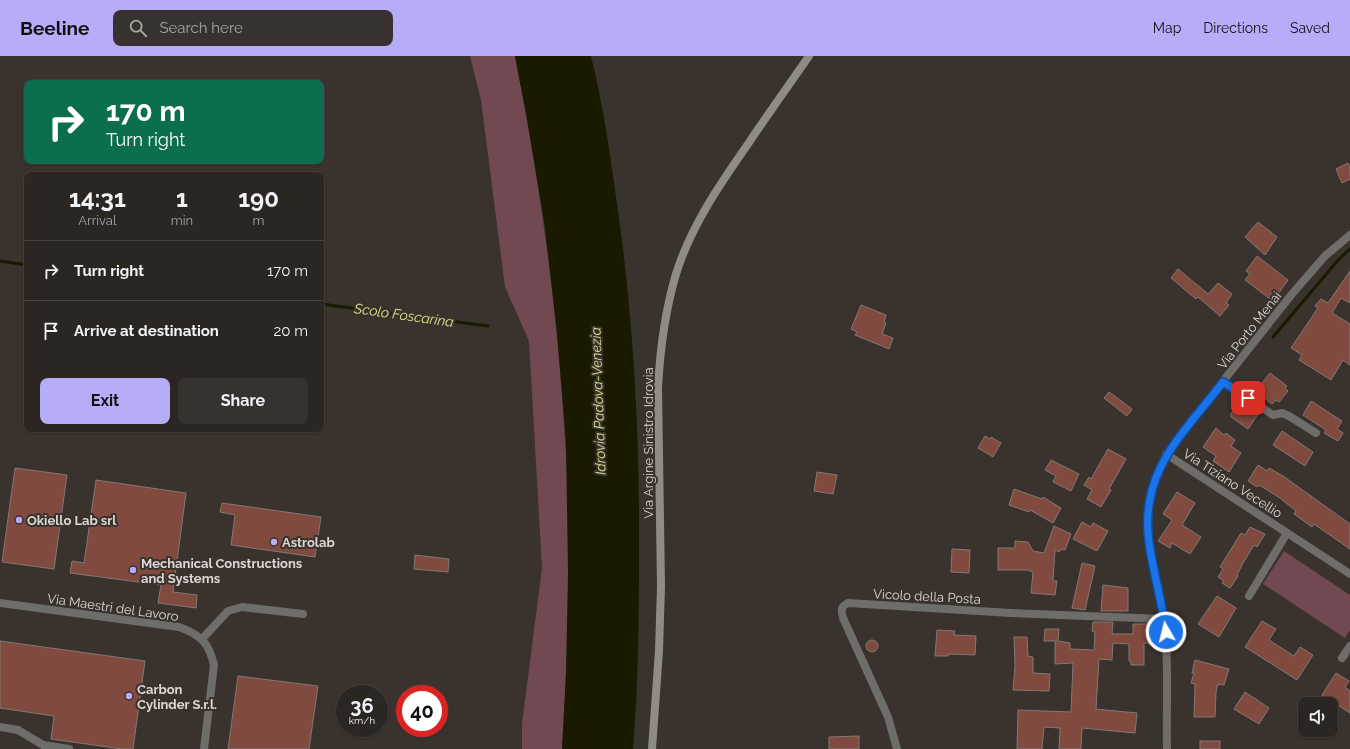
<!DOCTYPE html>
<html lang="en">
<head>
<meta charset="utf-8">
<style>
	body { margin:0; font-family:Raleway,sans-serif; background:#37322f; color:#f1f3f6; height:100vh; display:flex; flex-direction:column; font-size:15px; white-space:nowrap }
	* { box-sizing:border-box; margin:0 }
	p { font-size:13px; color:#a6a5a5 }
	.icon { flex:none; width:22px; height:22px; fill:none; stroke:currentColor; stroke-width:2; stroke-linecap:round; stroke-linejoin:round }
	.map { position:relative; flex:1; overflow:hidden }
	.side { position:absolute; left:24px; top:116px; width:300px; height:260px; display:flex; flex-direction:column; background:#2b2622; border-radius:8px; box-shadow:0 1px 3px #0004,0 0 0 1px #474340 }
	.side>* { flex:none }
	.guide { position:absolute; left:24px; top:24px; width:300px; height:84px; border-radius:8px; box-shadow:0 1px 3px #0004,0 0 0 1px #474340; background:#0b6e4f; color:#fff; overflow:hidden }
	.fabs { position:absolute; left:1298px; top:641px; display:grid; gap:8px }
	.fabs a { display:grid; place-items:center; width:40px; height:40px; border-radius:8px; background:#2b2622; box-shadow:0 1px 3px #0004,0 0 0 1px #474340; font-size:20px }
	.speed { position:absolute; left:336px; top:629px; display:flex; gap:8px; font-size:20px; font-weight:700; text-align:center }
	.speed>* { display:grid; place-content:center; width:52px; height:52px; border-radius:50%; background:#2b2622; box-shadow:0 1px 3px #0004,0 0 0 1px #474340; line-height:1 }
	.speed small { font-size:10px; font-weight:400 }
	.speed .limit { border:6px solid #d22; background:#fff; color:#111 }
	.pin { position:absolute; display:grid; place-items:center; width:34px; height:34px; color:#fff; margin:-17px; border-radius:8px; box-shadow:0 2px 6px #0006 }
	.me { position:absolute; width:44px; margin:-22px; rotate:352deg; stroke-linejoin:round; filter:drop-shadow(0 0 3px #0008) }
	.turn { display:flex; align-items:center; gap:14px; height:84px; padding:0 16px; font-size:18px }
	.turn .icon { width:52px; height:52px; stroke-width:2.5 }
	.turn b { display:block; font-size:28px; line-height:34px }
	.eta { display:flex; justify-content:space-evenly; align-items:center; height:68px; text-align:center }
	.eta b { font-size:24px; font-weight:700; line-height:28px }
	.primary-button { display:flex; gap:8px; margin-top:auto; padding:8px 16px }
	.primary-button a { flex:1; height:46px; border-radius:8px; background:#b6acf8; color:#111; font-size:16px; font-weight:700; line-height:46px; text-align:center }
	.primary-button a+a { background:#37322f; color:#f1f3f6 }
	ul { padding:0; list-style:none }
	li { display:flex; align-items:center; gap:12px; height:60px; padding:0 16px; border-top:1px solid #474340 }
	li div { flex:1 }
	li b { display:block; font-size:15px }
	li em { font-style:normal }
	header { display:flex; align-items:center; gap:24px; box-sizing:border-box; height:56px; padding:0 20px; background:#b6acf8; color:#111 }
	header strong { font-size:19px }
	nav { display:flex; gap:22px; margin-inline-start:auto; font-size:14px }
	.search { width:280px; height:36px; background:#37322f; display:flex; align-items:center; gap:10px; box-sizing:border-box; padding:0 14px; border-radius:8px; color:#a6a5a5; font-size:15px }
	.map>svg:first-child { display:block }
</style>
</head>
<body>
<header>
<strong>Beeline</strong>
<div class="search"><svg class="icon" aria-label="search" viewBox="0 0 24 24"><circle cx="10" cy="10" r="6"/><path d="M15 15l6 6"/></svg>Search here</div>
<nav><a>Map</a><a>Directions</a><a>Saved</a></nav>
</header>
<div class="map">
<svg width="1350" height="693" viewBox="0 0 1350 693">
	<rect width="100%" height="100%" fill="#39322d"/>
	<!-- green -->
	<g fill="#734951">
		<path d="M 470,0 L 515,0 C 540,127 558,256 565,385 C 572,487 568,591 562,693 L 522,693 L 522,668 L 542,512 L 529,285 L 505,231 L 481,44 Z"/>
		<polygon points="1284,495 1350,539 1350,574 1345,582 1263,528"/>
	</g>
	<!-- water -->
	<path fill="#191a00" d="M 515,0 L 591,0 C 602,44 609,90 615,134 C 632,247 639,359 639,473 C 639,546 639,620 633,693 L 562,693 L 566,619 L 568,517 L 566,386 L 557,277 L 545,171 L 527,63 Z"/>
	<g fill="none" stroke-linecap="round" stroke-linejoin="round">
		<!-- stream -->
		<g stroke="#191a00" stroke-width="3">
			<polyline points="0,205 27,209"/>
			<polyline points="321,248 488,270"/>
			<polyline points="1273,281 1339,203 1350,193"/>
		</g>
	</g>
	<!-- building -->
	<g fill="#814a3e" stroke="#837876">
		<polygon points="1348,107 1350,112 1350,123 1342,127 1336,113"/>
		<polygon points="1258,166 1277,181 1265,199 1245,181"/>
		<polygon points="1257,200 1288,224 1273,245 1245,224 1250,218 1246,215"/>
		<polygon points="1178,213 1208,238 1218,227 1232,238 1226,247 1229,249 1220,260 1198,241 1196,243 1171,222"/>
		<polygon points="1350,215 1350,247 1341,242 1332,257 1350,268 1350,309 1343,304 1331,324 1299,304 1302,299 1291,292 1318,252 1315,250 1321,243 1328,247"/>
		<polygon points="861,249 886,259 884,266 886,267 882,278 893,282 889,293 855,279 857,276 851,273"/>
		<polygon points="1270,317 1287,330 1285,332 1288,335 1279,346 1276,344 1272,348 1256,335"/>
		<polygon points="1109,336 1132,353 1127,360 1104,342"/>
		<polygon points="1240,345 1258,358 1248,373 1231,361 1231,358"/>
		<polygon points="1311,345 1342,365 1337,373 1343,377 1338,385 1324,377 1326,374 1303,359"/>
		<polygon points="1216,372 1224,379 1226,377 1235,384 1231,390 1241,397 1229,416 1213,405 1216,400 1203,391"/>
		<polygon points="1282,375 1313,396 1305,410 1273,389"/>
		<polygon points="985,380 990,383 991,381 1001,387 993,401 978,392"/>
		<polygon points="1108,393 1126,403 1109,433 1111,434 1101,451 1087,443 1092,434 1084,429 1089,421 1091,423"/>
		<polygon points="1051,404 1079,418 1071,435 1053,426 1056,420 1045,414"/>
		<polygon points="1258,409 1267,415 1269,412 1283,420 1350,468 1350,493 1314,468 1312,471 1294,458 1296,455 1280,442 1259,429 1257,431 1248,425"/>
		<polygon points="15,412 67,419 54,513 2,506"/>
		<polygon points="817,416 837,419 833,438 814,435"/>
		<polygon points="96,424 186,437 173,536 197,539 196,552 158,547 161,529 70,517 72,505 84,507"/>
		<polygon points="1014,433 1042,443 1043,441 1061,452 1053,467 1030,454 1029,456 1009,449"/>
		<polygon points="1177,436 1195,447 1182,469 1201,481 1190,498 1172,487 1170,492 1158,485 1172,464 1163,458"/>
		<polygon points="222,447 321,461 315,501 231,489 235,459 220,456"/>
		<polygon points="1082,466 1091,471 1093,467 1108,475 1097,495 1073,483"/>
		<polygon points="1054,470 1071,478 1065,494 1061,493 1059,496 1055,494 1053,525 1057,525 1055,539 1031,537 1033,516 1028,514 998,514 998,492 1015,492 1015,485 1028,486 1033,495 1044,497"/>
		<polygon points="1250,471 1265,478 1257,491 1254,489 1243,507 1237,519 1238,520 1230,532 1222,527 1224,525 1218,521 1223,513 1220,511 1241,477 1245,479"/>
		<polygon points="952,493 970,494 969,517 951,516"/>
		<polygon points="415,499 449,503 448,516 414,513"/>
		<polygon points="1082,507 1095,510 1085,554 1072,552"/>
		<polygon points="1103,529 1128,532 1128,555 1101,555"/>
		<polygon points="1217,540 1236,552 1219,581 1198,568"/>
		<polygon points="1262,565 1276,573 1269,584 1294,600 1300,591 1313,599 1297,624 1245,591"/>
		<polygon points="1093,566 1113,566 1112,578 1133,578 1133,568 1150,568 1150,587 1144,587 1144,609 1131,609 1131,605 1129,605 1129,588 1113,587 1112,604 1099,603 1096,653 1137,657 1135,677 1082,672 1081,693 1059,693 1060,672 1044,671 1042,693 1017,693 1018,654 1071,656 1073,607 1055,608 1055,585 1044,585 1045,573 1059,573 1058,585 1070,587 1070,593 1094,594 1095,576 1092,575"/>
		<polygon points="937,574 955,575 954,579 976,580 975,599 948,598 948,600 935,600"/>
		<polygon points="1014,581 1027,581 1028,600 1033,601 1033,617 1050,618 1049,635 1013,634 1015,610"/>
		<circle cx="872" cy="590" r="6"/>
		<polygon points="0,585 145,605 133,693 122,693 51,683 54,660 0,652"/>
		<polygon points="1195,604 1229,613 1224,629 1218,628 1216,636 1215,661 1194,661 1195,628 1191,627 1194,617 1192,617"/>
		<polygon points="1336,617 1349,625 1345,631 1350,635 1350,657 1322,639"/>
		<polygon points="238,620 318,630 309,693 228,693"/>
		<polygon points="1245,636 1269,652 1259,668 1234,653"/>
		<polygon points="859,680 859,693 829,693 829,681"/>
		<rect x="1200" y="685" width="20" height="8"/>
	</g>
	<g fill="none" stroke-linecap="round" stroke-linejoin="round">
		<!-- minor -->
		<g stroke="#6e6d69" stroke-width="8">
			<polyline points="1223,326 1273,359 1282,357 1289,360 1316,377"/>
			<polyline points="1166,398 1350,518"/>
			<polyline points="1249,540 1287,477"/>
			<path d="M 0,547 L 179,571 C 201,579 209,587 214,609 L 204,693"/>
			<polyline points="202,583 228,555 242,551 303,558"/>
			<polyline points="1342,602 1350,590"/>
			<polyline points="0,671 18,674 43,689 69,693"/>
			<path d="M 897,693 L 888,661 L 843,562 C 841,555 840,551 848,547 L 1011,557 L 1164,563"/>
		</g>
		<!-- tertiary -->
		<path stroke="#6e6d69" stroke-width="8" d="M 1167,693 C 1166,654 1169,613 1165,574 C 1163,547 1155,520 1150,493 C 1144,461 1150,427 1166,399 C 1171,391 1177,384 1182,377 L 1292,238 L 1325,200 L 1350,179"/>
		<!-- secondary -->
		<path stroke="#8f8c87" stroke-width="8" d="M 652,693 L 659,595 L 661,530 L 658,332 C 660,294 665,255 676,218 C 691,170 720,128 748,88 C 768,58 789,29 809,0"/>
	</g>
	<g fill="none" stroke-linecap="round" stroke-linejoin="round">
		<!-- route casing -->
		<g stroke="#114b97" stroke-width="10">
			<path id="route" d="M 1166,576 C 1162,545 1153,516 1149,486 C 1139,415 1184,377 1223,326 L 1248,342"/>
		</g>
		<!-- route -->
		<use href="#route" stroke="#1a73e8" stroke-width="7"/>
	</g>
	<!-- markers -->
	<g fill="#b6acf8" stroke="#39322d" stroke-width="1.5">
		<circle cx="19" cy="464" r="4"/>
		<circle cx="274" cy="486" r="4"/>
		<circle cx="133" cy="514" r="4"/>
		<circle cx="129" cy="640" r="4"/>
	</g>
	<g text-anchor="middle" stroke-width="4" stroke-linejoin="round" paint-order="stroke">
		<!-- street labels -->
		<g font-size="13" fill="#ddd8d5" stroke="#39322d">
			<text transform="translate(1249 274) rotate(-52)" y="5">Via Porto Menai</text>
			<text transform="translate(648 387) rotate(-90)" y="5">Via Argine Sinistro Idrovia</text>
			<text transform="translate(1233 427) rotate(33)" y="5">Via Tiziano Vecellio</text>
			<text transform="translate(927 540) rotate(3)" y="5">Vicolo della Posta</text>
			<text transform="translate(113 551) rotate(8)" y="5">Via Maestri del Lavoro</text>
		</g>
		<!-- poi labels -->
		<g font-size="13" font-weight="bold" fill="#ddd8d5" stroke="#39322d" text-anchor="start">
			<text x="27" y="469">Okiello Lab srl</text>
			<text x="282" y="491">Astrolab</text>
			<text x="141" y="512">Mechanical Constructions<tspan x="141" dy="15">and Systems</tspan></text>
			<text x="137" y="638">Carbon<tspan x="137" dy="15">Cylinder S.r.l.</tspan></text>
		</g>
		<!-- water labels -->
		<g font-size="14" font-style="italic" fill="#dae08a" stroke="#39322d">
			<text transform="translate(404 259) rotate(8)" y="5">Scolo Foscarina</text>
			<text transform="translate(598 345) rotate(-92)" y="5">Idrovia Padova-Venezia</text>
		</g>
	</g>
</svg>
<div class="fabs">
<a><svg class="icon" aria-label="sound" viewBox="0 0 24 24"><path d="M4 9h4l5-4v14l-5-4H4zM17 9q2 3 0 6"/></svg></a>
</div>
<div class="speed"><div>36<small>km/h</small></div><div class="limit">40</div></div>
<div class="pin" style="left:1248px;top:342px;background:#d93025"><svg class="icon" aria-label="arrive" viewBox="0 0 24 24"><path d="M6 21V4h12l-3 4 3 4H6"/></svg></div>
<svg class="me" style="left:1166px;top:576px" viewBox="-20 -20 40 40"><circle r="17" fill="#1a73e8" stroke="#fff" stroke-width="3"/><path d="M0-11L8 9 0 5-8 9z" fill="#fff"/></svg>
<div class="guide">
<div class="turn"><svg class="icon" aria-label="right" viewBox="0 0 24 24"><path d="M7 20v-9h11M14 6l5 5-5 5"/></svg><div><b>170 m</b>Turn right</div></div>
</div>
<section class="side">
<div class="eta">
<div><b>14:31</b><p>Arrival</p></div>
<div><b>1</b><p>min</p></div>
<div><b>190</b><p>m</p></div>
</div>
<ul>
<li><svg class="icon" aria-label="right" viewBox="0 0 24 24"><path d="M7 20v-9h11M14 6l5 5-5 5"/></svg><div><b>Turn right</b></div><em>170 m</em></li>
<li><svg class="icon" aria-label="arrive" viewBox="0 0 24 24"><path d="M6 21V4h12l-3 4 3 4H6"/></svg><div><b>Arrive at destination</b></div><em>20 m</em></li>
</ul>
<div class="primary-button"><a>Exit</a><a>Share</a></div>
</section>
</div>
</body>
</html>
